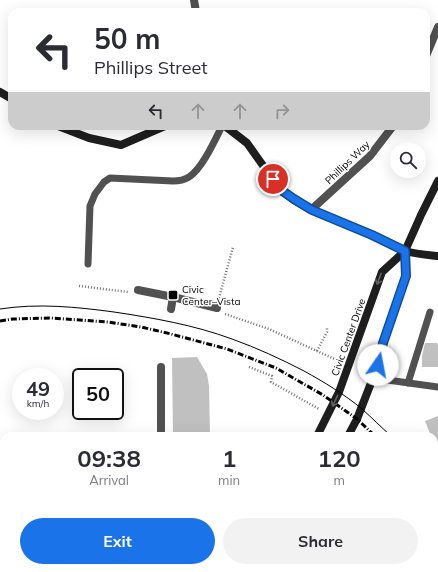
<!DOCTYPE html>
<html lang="en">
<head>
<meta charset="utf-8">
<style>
	body { margin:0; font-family:Mulish,sans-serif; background:#f2f2f3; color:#2b2b33; height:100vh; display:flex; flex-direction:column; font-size:15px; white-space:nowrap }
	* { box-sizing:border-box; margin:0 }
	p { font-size:13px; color:#7c7c81 }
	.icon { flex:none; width:22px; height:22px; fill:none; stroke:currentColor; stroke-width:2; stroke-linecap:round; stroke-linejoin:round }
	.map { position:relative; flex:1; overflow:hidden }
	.details { position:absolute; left:0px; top:432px; width:438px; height:140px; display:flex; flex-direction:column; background:#fff; border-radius:12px 12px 0 0; box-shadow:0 4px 16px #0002 }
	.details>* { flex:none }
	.top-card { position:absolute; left:8px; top:8px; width:422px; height:122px; border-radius:12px; box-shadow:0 4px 16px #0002; background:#fff; color:#2b2b33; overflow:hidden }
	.tools { position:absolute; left:390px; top:142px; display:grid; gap:8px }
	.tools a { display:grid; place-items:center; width:36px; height:36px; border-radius:50%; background:#fff; box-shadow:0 4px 16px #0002; font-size:20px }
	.speed { position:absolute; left:12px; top:368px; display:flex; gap:8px; font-size:20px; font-weight:700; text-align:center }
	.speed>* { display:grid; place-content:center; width:52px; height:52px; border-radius:50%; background:#fff; box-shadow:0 4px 16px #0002; line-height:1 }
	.speed small { font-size:10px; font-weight:400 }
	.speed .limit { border:2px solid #111; border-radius:6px; background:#fff; color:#111 }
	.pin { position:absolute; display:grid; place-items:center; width:34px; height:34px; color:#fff; margin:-17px; border:2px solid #fff; border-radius:50%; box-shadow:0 1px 4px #0007 }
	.me { position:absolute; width:44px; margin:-22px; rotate:12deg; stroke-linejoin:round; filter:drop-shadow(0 0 3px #0008) }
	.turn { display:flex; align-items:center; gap:14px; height:84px; padding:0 20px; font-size:18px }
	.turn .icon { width:52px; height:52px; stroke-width:2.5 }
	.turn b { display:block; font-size:28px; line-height:34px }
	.lanes { display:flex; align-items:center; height:38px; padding:0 20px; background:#0003; justify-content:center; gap:20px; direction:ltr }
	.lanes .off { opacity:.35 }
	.eta { display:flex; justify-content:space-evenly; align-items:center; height:68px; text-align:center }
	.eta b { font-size:24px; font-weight:700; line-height:28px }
	.button { display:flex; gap:8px; margin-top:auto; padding:8px 20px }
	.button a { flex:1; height:46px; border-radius:24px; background:#1a73e8; color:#fff; font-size:16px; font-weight:700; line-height:46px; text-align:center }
	.button a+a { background:#f2f2f3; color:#2b2b33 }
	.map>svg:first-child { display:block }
</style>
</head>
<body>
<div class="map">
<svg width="438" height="572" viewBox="0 0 438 572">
	<rect width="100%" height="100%" fill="#fff"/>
	<!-- building -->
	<g fill="#c0c0c0">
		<polygon points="425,343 437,343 438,345 438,367 422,367 422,356"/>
		<polygon points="197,357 207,374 209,386 210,436 173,436 172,358"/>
		<polygon points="438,416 438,453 437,453 434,445 434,436 431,436 425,421"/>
	</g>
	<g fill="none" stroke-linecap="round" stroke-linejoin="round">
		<!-- path -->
		<g stroke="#737373" stroke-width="2.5" stroke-dasharray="1 2" stroke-linecap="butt">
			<polyline points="79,286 128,292"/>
			<polyline points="219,298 233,247"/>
			<polyline points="225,314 269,329 317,351 339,361"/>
			<polyline points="317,351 327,332 327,327"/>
			<polyline points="249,367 272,376 271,382 319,409"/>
		</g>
		<!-- lane -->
		<g stroke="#515151" stroke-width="7">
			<path d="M 88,264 L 90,206 L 95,194 L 104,182 L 110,178 L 173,181 C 179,181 184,180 189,177 C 202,169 215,140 222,126"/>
			<polyline points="373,378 438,387"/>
			<polyline points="408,383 430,312"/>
		</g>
		<!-- street -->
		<g stroke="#515151" stroke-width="8">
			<polyline points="194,0 196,12"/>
			<polyline points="426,56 438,27"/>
			<polyline points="312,209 370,156 393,126"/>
			<polyline points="138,290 173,297 217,308"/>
			<polyline points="171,309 173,297"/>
			<polyline points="161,436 161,367"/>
			<polyline points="0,503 4,510"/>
			<polyline points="0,548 4,551"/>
			<polyline points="25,568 30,572"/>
			<polyline points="50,568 54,572"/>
			<polyline points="341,568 341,572"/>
			<polyline points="116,572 121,571 133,572"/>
			<polyline points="161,572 161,568"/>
		</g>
		<!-- secondary -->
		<g stroke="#1e1e1e" stroke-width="8">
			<polyline points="0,92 12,99"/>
			<polyline points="58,126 89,138 121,145 165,126"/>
			<path d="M 225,126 L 247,143 L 279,188 C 302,211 342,221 372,235 C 383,239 393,247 405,251 C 415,254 428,255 438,256"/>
			<polyline points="317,436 339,392 382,272 405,251 421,215 438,181"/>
			<polyline points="348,436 357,419 378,365 383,343 406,277 405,251"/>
			<polyline points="244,572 246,568"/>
			<polyline points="271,572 274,568"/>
		</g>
		<!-- tram -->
		<g stroke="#000" stroke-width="1">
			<path d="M 0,309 C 38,303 77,307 114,312 C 154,318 194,325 232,339 C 257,348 281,359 304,371 C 324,382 344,394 362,409 C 372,418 381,427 391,436"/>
			<polyline points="434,490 438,496"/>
		</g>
		<!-- rail -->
		<g stroke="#000" stroke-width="3" stroke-dasharray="6 2 1 2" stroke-linecap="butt">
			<polyline points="0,321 13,319 51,318 108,322 141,327 171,334 227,349 276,368 323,395 357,419 375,436"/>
			<polyline points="434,510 438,517"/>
		</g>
	</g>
	<!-- one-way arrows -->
	<defs><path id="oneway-shaft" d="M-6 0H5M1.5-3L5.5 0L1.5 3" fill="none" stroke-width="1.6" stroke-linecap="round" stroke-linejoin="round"/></defs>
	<g stroke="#626262">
		<use href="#oneway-shaft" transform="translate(379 279) rotate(110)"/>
		<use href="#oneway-shaft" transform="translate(335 401) rotate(115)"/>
	</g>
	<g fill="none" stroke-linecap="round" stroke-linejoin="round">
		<!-- route casing -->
		<g stroke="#114b97" stroke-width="10">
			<polyline id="route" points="273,179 284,192 294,199 312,210 372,235 405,251 406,276 383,343 378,365"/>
		</g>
		<!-- route -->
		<use href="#route" stroke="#1a73e8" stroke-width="7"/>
	</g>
	<!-- markers -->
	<rect fill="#000" stroke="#fff" stroke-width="1.5" x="168" y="290" width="10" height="10" rx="2"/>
	<g text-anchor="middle" stroke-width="3" stroke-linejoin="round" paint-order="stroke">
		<!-- street labels -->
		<g font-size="10" fill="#000" stroke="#fff">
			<text transform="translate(347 162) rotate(-44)" y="4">Phillips Way</text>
			<text transform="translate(348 337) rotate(-70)" y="4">Civic Center Drive</text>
		</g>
		<!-- poi labels -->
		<g font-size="10" fill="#000" stroke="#fff" text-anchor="start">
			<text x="182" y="293">Civic<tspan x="182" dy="12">Center–Vista</tspan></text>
		</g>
	</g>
</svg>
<div class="tools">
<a><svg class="icon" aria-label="search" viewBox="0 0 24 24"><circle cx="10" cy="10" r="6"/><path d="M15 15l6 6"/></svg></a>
</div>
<div class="speed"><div>49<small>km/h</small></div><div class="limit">50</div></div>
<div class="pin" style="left:273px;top:179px;background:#d93025"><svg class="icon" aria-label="arrive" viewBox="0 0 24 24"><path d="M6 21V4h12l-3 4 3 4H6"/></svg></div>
<svg class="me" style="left:378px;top:365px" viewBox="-20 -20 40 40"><circle r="19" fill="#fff"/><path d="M0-13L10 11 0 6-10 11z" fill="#1a73e8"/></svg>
<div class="top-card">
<div class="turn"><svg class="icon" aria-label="left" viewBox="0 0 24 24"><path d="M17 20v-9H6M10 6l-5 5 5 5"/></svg><div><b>50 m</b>Phillips Street</div></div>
<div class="lanes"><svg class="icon" aria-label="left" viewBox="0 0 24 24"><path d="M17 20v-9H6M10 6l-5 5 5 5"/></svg><svg class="icon off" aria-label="ahead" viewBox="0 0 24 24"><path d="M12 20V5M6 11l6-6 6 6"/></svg><svg class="icon off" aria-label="ahead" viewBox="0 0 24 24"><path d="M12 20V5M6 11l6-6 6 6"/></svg><svg class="icon off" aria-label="right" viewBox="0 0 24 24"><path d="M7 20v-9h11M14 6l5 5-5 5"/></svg></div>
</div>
<section class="details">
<div class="eta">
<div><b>09:38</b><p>Arrival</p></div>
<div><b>1</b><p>min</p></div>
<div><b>120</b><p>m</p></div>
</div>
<div class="button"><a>Exit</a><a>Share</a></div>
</section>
</div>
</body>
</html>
